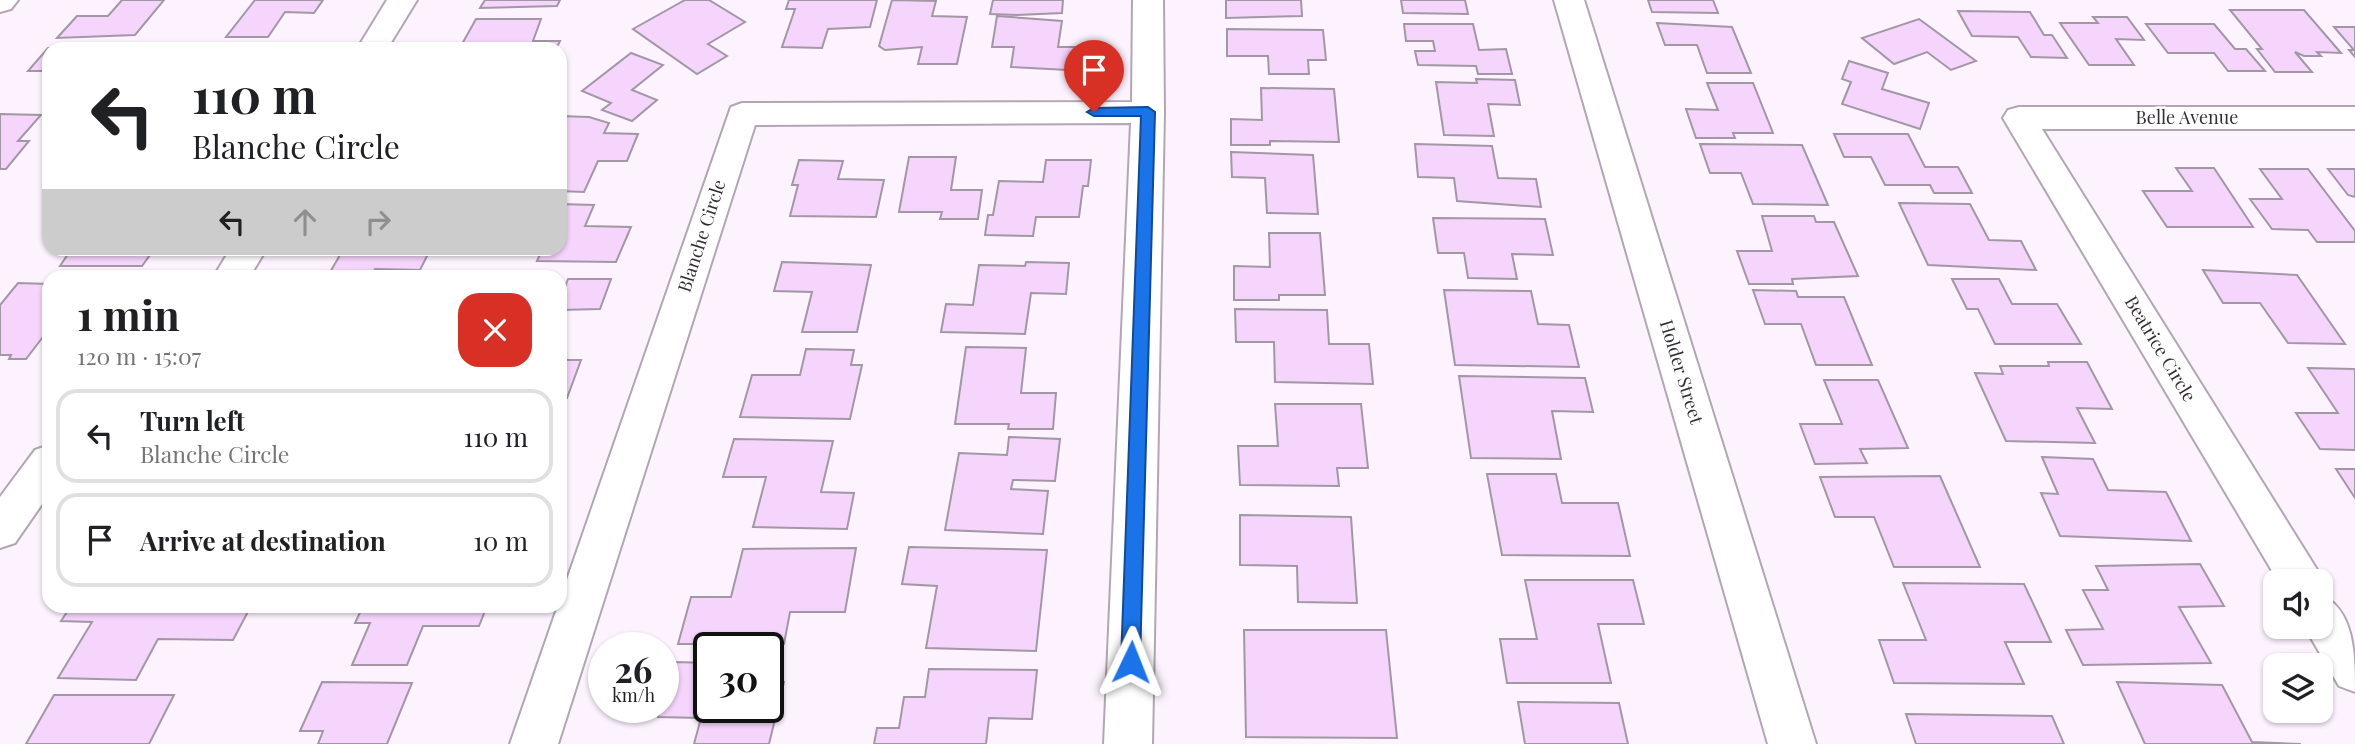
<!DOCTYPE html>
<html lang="en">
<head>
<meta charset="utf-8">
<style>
	body { margin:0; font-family:"Playfair Display",serif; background:#f6f6f6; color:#202124; height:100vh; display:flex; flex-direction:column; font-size:26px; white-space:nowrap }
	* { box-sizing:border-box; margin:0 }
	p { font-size:23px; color:#757577 }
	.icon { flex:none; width:38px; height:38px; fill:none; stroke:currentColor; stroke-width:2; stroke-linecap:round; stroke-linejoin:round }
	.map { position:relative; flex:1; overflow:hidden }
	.sheet { position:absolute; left:42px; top:270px; width:525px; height:343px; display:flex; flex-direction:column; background:#fff; border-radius:21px; box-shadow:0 2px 5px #0004 }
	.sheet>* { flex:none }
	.top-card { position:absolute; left:42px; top:42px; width:525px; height:214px; border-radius:21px; box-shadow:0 2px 5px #0004; background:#fff; color:#202124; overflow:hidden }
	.tools { position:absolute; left:2263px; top:569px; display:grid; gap:14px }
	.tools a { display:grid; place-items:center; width:70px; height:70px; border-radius:14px; background:#fff; box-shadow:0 2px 5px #0004; font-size:35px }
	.speed { position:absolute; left:588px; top:632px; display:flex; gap:14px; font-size:35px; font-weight:700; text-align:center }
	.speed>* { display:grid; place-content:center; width:91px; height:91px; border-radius:50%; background:#fff; box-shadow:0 2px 5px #0004; line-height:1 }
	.speed small { font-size:18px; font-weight:400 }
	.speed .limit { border:4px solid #111; border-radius:10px; background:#fff; color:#111 }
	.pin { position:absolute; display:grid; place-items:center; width:60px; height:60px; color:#fff; margin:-72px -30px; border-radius:50% 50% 50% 0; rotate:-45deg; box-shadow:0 0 7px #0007 }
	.pin .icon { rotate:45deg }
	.me { position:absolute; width:77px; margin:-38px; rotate:2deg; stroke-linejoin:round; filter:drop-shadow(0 0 5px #0008) }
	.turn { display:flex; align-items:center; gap:24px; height:147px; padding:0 35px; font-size:32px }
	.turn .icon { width:91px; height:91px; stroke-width:2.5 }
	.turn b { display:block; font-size:49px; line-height:60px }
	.lanes { display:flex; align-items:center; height:66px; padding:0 35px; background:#0003; justify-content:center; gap:35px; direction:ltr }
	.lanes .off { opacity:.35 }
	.round { display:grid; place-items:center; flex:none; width:74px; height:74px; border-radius:21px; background:#f6f6f6 }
	.headline { display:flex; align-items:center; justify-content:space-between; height:119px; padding:0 35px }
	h1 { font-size:42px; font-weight:700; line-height:52px }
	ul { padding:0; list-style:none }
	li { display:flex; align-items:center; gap:21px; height:94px; margin:0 14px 10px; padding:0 21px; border:4px solid #e0e0e0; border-radius:21px }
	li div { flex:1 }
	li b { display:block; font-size:26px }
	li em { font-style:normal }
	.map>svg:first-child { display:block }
</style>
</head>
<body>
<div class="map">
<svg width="2355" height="744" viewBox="0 0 2355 744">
	<rect width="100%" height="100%" fill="#fdf3ff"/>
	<!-- building -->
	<g fill="#f6d5fc" stroke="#a297a4" stroke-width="2">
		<polygon points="122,0 164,0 135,35 57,38 77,16 108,16"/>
		<polygon points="255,0 323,0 314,13 285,12 268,37 226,37"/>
		<polygon points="485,0 560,0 557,6 480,8"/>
		<polygon points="685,0 709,0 745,22 708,44 727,56 697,74 633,29"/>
		<polygon points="789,0 877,0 870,27 828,29 822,48 782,47 795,9 786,9"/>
		<polygon points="892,0 936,1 932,16 967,17 957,64 918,64 922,47 885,50 879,46"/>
		<polygon points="993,0 1063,0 1062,13 1017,15 990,14"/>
		<polygon points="1226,0 1301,0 1302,16 1226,18"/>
		<polygon points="1401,0 1465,0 1468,14 1403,13"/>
		<polygon points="1648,0 1713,0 1718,13 1652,12"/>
		<polygon points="2230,10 2304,10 2341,53 2317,52 2321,56 2304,56 2295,52 2312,72 2275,72 2257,49 2262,49"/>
		<polygon points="1958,11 2030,12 2044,35 2052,35 2067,58 2031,57 2018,37 1972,36"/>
		<polygon points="997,16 1062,21 1058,47 1088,47 1086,71 1011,67 1014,47 992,47"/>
		<polygon points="2093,17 2127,17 2144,40 2116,39 2134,65 2089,65 2060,23 2098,23"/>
		<polygon points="476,19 541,19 533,41 560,41 556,49 497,49 499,44 462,44"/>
		<polygon points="1919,19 1976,61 1951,70 1927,52 1894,64 1862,38"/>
		<polygon points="1657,23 1732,27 1751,73 1707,73 1697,45 1665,45"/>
		<polygon points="1404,24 1473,24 1479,50 1506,49 1512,74 1478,74 1476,66 1418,65 1415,51 1435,51 1433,41 1406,41"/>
		<polygon points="2146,24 2214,24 2235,49 2246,49 2265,71 2228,71 2214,53 2168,53"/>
		<polygon points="2334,27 2355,27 2355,57 2349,50 2354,50"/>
		<polygon points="1227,29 1323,30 1326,60 1308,60 1309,74 1269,74 1268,56 1227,56"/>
		<polygon points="48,48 125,49 49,49 49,71 28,71"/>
		<polygon points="631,53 663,65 632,90 657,100 632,121 602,110 611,103 582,91"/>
		<polygon points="1849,61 1888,73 1882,89 1929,103 1920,129 1842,104 1851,82 1842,79"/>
		<polygon points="1476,79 1515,80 1520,105 1488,104 1494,136 1444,135 1436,82 1477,83"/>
		<polygon points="1707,83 1753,83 1773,133 1733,133 1735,138 1696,138 1686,109 1718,110"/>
		<polygon points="1261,88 1334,89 1339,142 1270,141 1270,145 1231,145 1231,119 1262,120"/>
		<polygon points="0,114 41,115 18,141 29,141 6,169 0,169"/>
		<polygon points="560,116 589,117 609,123 604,133 638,134 627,161 598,161 584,192 560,191"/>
		<polygon points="1834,134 1908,134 1925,167 1958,167 1972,193 1934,193 1930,185 1885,185 1871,157 1844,157"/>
		<polygon points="1415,144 1492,146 1498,178 1536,179 1541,207 1457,201 1454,178 1418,177"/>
		<polygon points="1700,144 1802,145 1828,205 1753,204 1741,173 1710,173"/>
		<polygon points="1231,152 1313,155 1318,214 1267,213 1265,178 1232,177"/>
		<polygon points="909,157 956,157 951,190 982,190 978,219 940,219 942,212 899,212"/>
		<polygon points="799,160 843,161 838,179 884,180 876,217 790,216 798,185 792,185"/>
		<polygon points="1046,160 1091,160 1088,186 1083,186 1079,217 1036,217 1033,236 985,235 988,215 993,215 999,181 1043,182"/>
		<polygon points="2176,168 2214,168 2253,227 2167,227 2143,191 2192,191"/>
		<polygon points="2260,169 2308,169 2355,231 2355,242 2317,242 2308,230 2272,229 2250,199 2282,199"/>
		<polygon points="2328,169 2355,169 2355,197 2348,195"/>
		<polygon points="1899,203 1970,204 1989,240 2021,241 2036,270 1928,265"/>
		<polygon points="560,204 594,205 585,226 631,227 616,262 537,261 543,248 560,248"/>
		<polygon points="1762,216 1814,216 1816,222 1834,222 1858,276 1792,279 1793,284 1749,284 1737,251 1772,251"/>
		<polygon points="1433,218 1545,219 1553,255 1512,254 1517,279 1468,278 1464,253 1438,253"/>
		<polygon points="1269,233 1320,233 1325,295 1279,295 1279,300 1234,300 1234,266 1270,267"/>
		<polygon points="72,248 155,248 142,266 60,266"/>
		<polygon points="344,248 431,248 420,270 375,269 372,275 329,274"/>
		<polygon points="782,262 871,265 857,332 802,332 812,292 774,291"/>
		<polygon points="1026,262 1069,263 1066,294 1031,293 1025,334 941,332 946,304 973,305 979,265 1025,266"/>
		<polygon points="2203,270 2297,275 2345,344 2288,343 2260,303 2223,303"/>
		<polygon points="568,279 611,279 600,309 560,310 560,287 565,287"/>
		<polygon points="1952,279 1999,279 2012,304 2057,304 2081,344 1995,344 1978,309 1967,309"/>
		<polygon points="18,283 49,284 49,329 26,359 9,359 11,355 0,355 0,305"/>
		<polygon points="1444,290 1531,291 1538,324 1569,325 1579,367 1455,365"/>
		<polygon points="1753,290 1796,291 1798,297 1844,297 1872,365 1816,365 1801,324 1765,324"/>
		<polygon points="1235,309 1327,310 1329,344 1369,344 1373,384 1275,382 1274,342 1236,342"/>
		<polygon points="966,347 1026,348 1021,393 1056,393 1053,429 1008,429 1009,424 955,424"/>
		<polygon points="806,349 854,350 851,365 862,365 850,419 740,417 752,375 800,375"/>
		<polygon points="560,360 581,360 567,398 560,398"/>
		<polygon points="2048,362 2087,362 2112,409 2077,408 2095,443 2006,441 1975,373 2003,374 2000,366 2049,366"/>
		<polygon points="2308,368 2355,369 2355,450 2320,449 2296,413 2338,413"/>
		<polygon points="1459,376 1585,378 1593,412 1552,411 1561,459 1471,458"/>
		<polygon points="1824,380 1878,380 1908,448 1860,449 1867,463 1815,464 1800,424 1842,424"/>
		<polygon points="1275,404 1361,404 1368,468 1337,468 1339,486 1240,485 1238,446 1278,446"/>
		<polygon points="1009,437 1060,439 1055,481 1013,480 1011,489 1048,491 1043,534 945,530 959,453 1007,455"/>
		<polygon points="734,439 833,441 821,492 854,493 847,529 753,527 766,477 723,477"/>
		<polygon points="2042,457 2093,459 2108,490 2166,492 2191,541 2060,536 2041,493 2058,494"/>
		<polygon points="2336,469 2355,469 2355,498"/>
		<polygon points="1487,474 1556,474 1562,503 1618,503 1630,556 1502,555"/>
		<polygon points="1940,476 1980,567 1894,567 1874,517 1835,517 1820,477"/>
		<polygon points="1240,515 1351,517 1357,603 1298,602 1297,566 1240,565"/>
		<polygon points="909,547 1047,550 1036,651 926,648 937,586 902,584"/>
		<polygon points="856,548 845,612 790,612 784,644 678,644 691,597 731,597 743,549"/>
		<polygon points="2200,564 2224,606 2179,607 2211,663 2083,665 2066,630 2103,629 2083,590 2108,590 2096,566"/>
		<polygon points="1525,580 1633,580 1644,624 1598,624 1611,683 1507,683 1500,639 1537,639"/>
		<polygon points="1903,583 2024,584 2051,642 2005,642 2024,684 1894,683 1879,640 1926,640"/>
		<polygon points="71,606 251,606 233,640 158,639 136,680 58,678 92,622 61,621"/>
		<polygon points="363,606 487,606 479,626 423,626 407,665 352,665 370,623 355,623"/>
		<polygon points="1244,630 1386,630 1397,738 1246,737"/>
		<polygon points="675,662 709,663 709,707 768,707 768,681 784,682 769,744 694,744 701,718 658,717"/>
		<polygon points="929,669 1037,670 1032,719 989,718 986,744 874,744 877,728 899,728 904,697 925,697"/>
		<polygon points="322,682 412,683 387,744 318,744 323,731 300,731"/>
		<polygon points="2117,682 2222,685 2252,742 2301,744 2145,744"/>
		<polygon points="54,695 174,695 149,744 26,744"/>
		<polygon points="1518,702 1619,703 1628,744 1525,744"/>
		<polygon points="1906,714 2052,716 2064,744 1916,744"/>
	</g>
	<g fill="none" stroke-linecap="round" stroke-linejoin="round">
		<!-- minor casing -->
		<g stroke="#b2a6b4" stroke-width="4">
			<g id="minor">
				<polygon points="0,0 18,0 11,9 0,12"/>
				<polygon points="387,0 417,0 387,49 357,49"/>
				<polygon points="1133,0 1163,0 1164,112 1152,744 1104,744 1131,123 755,125 558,744 510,744 731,107 742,103 1132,102"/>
				<polygon points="1554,0 1584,0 1816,744 1768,744"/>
				<polygon points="2019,107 2355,107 2355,129 2042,129 2316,568 2323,581 2320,586 2320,581 2278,581 2003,118 2008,110"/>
				<polygon points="231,248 267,248 250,276 214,276"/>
				<polygon points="49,445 49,494 15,543 0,548 0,497 35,450"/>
				<path d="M 2320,594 C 2355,610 2355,655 2355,692 L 2339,686 L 2304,626 L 2320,626 Z"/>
			</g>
		</g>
		<!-- minor -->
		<use href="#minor" fill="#fff" fill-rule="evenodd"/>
	</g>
	<!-- route -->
	<polygon fill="#1a73e8" stroke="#114b97" stroke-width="2" points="1148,107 1155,112 1140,662 1137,668 1131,670 1124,668 1121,662 1141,116 1094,116 1087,112 1094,108"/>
	<g text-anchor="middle" stroke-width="5" stroke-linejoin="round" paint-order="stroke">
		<!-- street labels -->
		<g font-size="18" fill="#332e34" stroke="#fff">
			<text x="2187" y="124">Belle Avenue</text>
			<text transform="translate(702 236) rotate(-72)" y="6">Blanche Circle</text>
			<text transform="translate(2160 349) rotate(59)" y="6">Beatrice Circle</text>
			<text transform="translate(1681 372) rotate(73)" y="6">Holder Street</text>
		</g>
	</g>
</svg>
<div class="tools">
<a><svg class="icon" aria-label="sound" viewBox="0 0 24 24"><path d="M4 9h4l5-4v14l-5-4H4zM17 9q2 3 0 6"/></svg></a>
<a><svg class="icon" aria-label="layers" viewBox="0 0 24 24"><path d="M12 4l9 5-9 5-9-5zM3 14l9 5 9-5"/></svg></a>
</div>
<div class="speed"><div>26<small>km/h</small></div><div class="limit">30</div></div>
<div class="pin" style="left:1094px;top:112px;background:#d93025"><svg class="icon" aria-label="arrive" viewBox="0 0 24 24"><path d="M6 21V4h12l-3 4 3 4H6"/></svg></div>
<svg class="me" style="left:1131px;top:662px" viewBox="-20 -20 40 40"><path d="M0-17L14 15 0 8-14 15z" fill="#1a73e8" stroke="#fff" stroke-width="4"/></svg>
<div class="top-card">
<div class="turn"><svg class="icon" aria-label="left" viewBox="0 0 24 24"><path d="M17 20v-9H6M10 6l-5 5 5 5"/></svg><div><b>110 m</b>Blanche Circle</div></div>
<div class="lanes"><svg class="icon" aria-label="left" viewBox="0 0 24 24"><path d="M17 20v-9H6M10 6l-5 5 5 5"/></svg><svg class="icon off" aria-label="ahead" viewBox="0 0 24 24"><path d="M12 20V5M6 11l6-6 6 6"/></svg><svg class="icon off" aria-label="right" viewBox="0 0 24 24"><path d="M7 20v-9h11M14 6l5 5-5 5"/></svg></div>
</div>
<section class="sheet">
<div class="headline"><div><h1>1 min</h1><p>120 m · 15:07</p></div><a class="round" style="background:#d93025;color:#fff"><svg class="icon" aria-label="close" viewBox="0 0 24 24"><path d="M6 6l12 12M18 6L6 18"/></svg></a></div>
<ul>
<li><svg class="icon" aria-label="left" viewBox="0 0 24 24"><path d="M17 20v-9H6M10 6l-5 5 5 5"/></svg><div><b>Turn left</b><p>Blanche Circle</p></div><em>110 m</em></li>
<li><svg class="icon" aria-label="arrive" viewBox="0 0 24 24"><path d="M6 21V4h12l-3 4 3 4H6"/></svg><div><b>Arrive at destination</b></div><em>10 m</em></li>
</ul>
</section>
</div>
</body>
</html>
